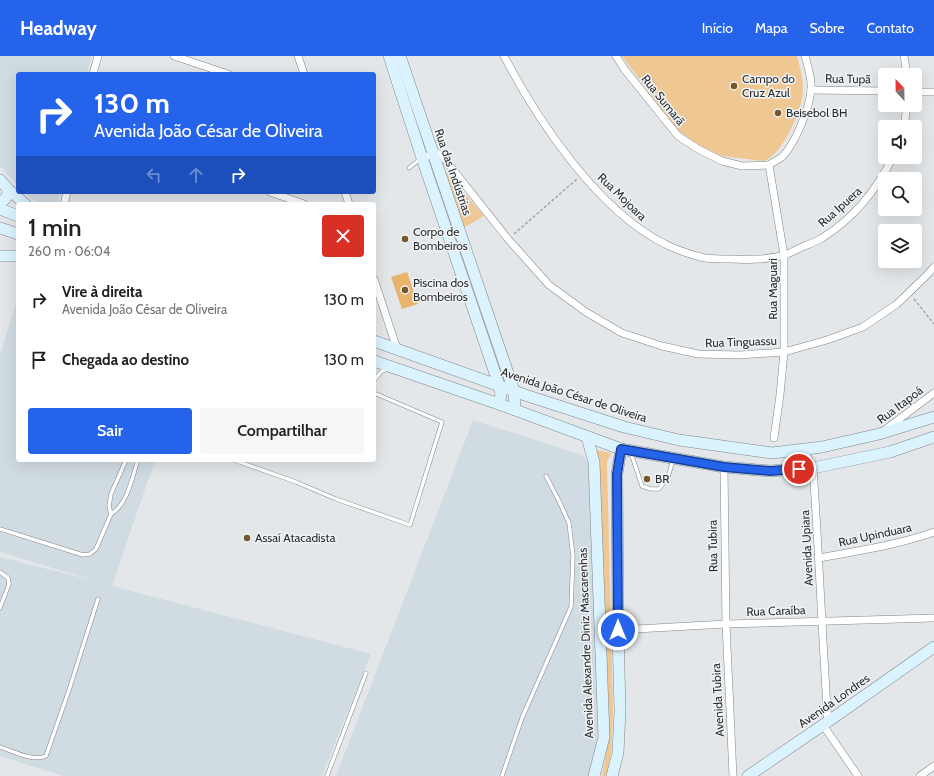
<!DOCTYPE html>
<html lang="pt">
<head>
<meta charset="utf-8">
<style>
	body { margin:0; font-family:Cabin,sans-serif; background:#f6f6f6; color:#202124; height:100vh; display:flex; flex-direction:column; font-size:15px; white-space:nowrap }
	* { box-sizing:border-box; margin:0 }
	p { font-size:13px; color:#757577 }
	.icon { flex:none; width:22px; height:22px; fill:none; stroke:currentColor; stroke-width:2; stroke-linecap:round; stroke-linejoin:round }
	.map { position:relative; flex:1; overflow:hidden }
	.drawer { position:absolute; left:16px; top:146px; width:360px; height:260px; display:flex; flex-direction:column; background:#fff; border-radius:4px; box-shadow:0 4px 16px #0002 }
	.drawer>* { flex:none }
	.hud { position:absolute; left:16px; top:16px; width:360px; height:122px; border-radius:4px; box-shadow:0 4px 16px #0002; background:#2563eb; color:#fff; overflow:hidden }
	.needle { width:26px; rotate:338deg }
	.buttons { position:absolute; left:878px; top:12px; display:grid; gap:8px }
	.buttons a { display:grid; place-items:center; width:44px; height:44px; border-radius:4px; background:#fff; box-shadow:0 4px 16px #0002; font-size:20px }
	.pin { position:absolute; display:grid; place-items:center; width:34px; height:34px; color:#fff; margin:-17px; border:2px solid #fff; border-radius:50%; box-shadow:0 1px 4px #0007 }
	.me { position:absolute; width:44px; margin:-22px; rotate:0deg; stroke-linejoin:round; filter:drop-shadow(0 0 3px #0008) }
	.turn { display:flex; align-items:center; gap:14px; height:84px; padding:0 12px; font-size:18px }
	.turn .icon { width:52px; height:52px; stroke-width:2.5 }
	.turn b { display:block; font-size:28px; line-height:34px }
	.lanes { display:flex; align-items:center; height:38px; padding:0 12px; background:#0003; justify-content:center; gap:20px; direction:ltr }
	.lanes .off { opacity:.35 }
	.round { display:grid; place-items:center; flex:none; width:42px; height:42px; border-radius:4px; background:#f6f6f6 }
	.head { display:flex; align-items:center; justify-content:space-between; height:68px; padding:0 12px }
	h1 { font-size:24px; font-weight:600; line-height:30px }
	.primary-button { display:flex; gap:8px; margin-top:auto; padding:8px 12px }
	.primary-button a { flex:1; height:46px; border-radius:4px; background:#2563eb; color:#fff; font-size:16px; font-weight:600; line-height:46px; text-align:center }
	.primary-button a+a { background:#f6f6f6; color:#202124 }
	ul { padding:0; list-style:none }
	li { display:flex; align-items:center; gap:12px; height:60px; padding:0 12px }
	li div { flex:1 }
	li b { display:block; font-size:15px }
	li em { font-style:normal }
	header { display:flex; align-items:center; gap:24px; box-sizing:border-box; height:56px; padding:0 20px; background:#2563eb; color:#fff }
	header strong { font-size:19px }
	nav { display:flex; gap:22px; margin-inline-start:auto; font-size:14px }
	.map>svg:first-child { display:block }
</style>
</head>
<body>
<header>
<strong>Headway</strong>
<nav><a>Início</a><a>Mapa</a><a>Sobre</a><a>Contato</a></nav>
</header>
<div class="map">
<svg width="934" height="720" viewBox="0 0 934 720">
	<rect width="100%" height="100%" fill="#e3e7e9"/>
	<!-- built -->
	<g fill="#d1dce2">
		<polygon points="0,0 91,0 87,18 18,18 18,130 0,110"/>
		<polygon points="24,136 60,136 58,148 38,148"/>
		<polygon points="18,241 18,404 155,404 112,530 371,598 322,720 63,720 0,700 0,501 99,526 0,496 0,298"/>
		<polygon points="473,364 582,399 589,407 599,667 597,684 590,720 336,720"/>
	</g>
	<!-- green -->
	<g fill="#efc793">
		<path d="M 622,0 L 797,0 C 800,11 803,22 803,33 C 803,52 789,81 777,95 C 774,99 769,102 765,105 L 721,100 L 699,89 L 680,76 L 660,51 Z"/>
		<polygon points="439,108 484,160 461,173"/>
		<polygon points="597,394 611,397 607,406 613,656 611,698 606,720 602,720 607,691 608,648"/>
	</g>
	<!-- water -->
	<polygon fill="#e9b46a" points="407,216 418,248 402,253 391,221"/>
	<g fill="none" stroke-linecap="round" stroke-linejoin="round">
		<!-- lane casing -->
		<g stroke="#818688" stroke-width="4.5">
			<g id="lane">
				<polyline points="409,112 420,103"/>
				<polyline points="374,324 382,315 388,313"/>
				<polyline points="631,397 642,430 651,433 659,433 668,421 673,404"/>
				<polyline points="234,404 296,426 336,443 410,469 442,366 374,337"/>
				<polyline points="111,458 109,450 111,438 126,404"/>
				<path d="M 0,473 L 83,499 L 90,498 L 96,493 L 111,458 C 128,448 132,421 138,404"/>
				<polyline points="0,516 8,522 9,528 0,552"/>
				<path d="M 0,691 C 13,695 33,706 46,700 L 69,634 L 98,543"/>
				<polyline points="327,720 366,617"/>
				<polyline points="502,720 522,662 571,551 573,500 569,467 559,445 546,420"/>
			</g>
		</g>
		<!-- street casing -->
		<g stroke="#818688" stroke-width="8">
			<g id="street">
				<polyline points="174,0 228,18"/>
				<polyline points="298,0 304,18"/>
				<path d="M 504,0 C 538,65 598,155 665,188 C 674,193 695,200 705,202 C 713,203 722,203 730,203 C 747,204 767,204 784,199 C 789,198 795,194 800,192 C 807,189 816,186 822,182 C 853,163 877,133 893,101"/>
				<polyline points="616,0 625,14 678,80 698,93 722,105 742,110 769,109"/>
				<polyline points="904,0 907,19"/>
				<polyline points="93,18 98,0"/>
				<polyline points="811,34 885,35"/>
				<polyline points="915,36 934,36"/>
				<polyline points="904,71 907,49"/>
				<polyline points="422,102 437,97 443,101 508,183 549,229 586,256 622,277 662,290 698,298 739,299 784,296 827,284 863,271 897,248 927,219 934,211"/>
				<polyline points="769,109 784,199 784,296 780,339 774,382"/>
				<path d="M 769,109 C 773,106 778,104 782,101 C 795,88 810,52 811,33 C 812,22 808,11 805,0"/>
				<polyline points="270,136 304,148"/>
				<polyline points="345,136 349,148"/>
				<polyline points="64,148 67,136"/>
				<polyline points="374,223 397,293"/>
				<polyline points="886,373 934,337"/>
				<path d="M 800,394 L 807,400 L 813,412 C 819,496 822,581 828,666"/>
				<polyline points="724,411 726,568 733,720"/>
				<path d="M 819,502 C 858,495 897,489 934,476"/>
				<polyline points="618,574 726,568 934,562"/>
				<polyline points="823,669 858,720"/>
				<polyline points="920,720 934,710"/>
			</g>
		</g>
		<!-- secondary casing -->
		<g stroke="#818688" stroke-width="12">
			<g id="secondary">
				<polyline points="389,0 422,102 499,329 501,338 499,348"/>
				<polyline points="400,0 514,335 515,354"/>
				<polyline points="0,124 8,133 25,148"/>
				<path d="M 0,147 C 6,143 8,140 8,133"/>
				<polyline points="0,153 18,160"/>
				<polyline points="0,172 18,178"/>
				<polyline points="0,200 18,200"/>
				<polyline points="374,285 525,339 624,371 679,384 772,397 822,391 879,378 934,361"/>
				<polyline points="374,305 496,347 621,393 724,411 770,415 813,412 890,396 934,381"/>
				<polyline points="587,381 594,406 604,681 594,720"/>
				<polyline points="612,720 618,697 620,655 618,574 617,418 621,393"/>
				<polyline points="748,720 823,669 934,591"/>
			</g>
		</g>
		<!-- path -->
		<g stroke="#a3a6a8" stroke-width="1.5" stroke-dasharray="3 2" stroke-linecap="butt">
			<polyline points="514,178 577,123"/>
			<polyline points="914,243 934,268"/>
		</g>
		<!-- lane -->
		<use href="#lane" stroke="#fff" stroke-width="3.5"/>
		<!-- street -->
		<use href="#street" stroke="#fff" stroke-width="7"/>
		<!-- secondary -->
		<use href="#secondary" stroke="#dbf3fe" stroke-width="11"/>
	</g>
	<g fill="none" stroke-linecap="round" stroke-linejoin="round">
		<!-- route casing -->
		<g stroke="#184099" stroke-width="10">
			<polyline id="route" points="618,574 617,418 621,393 724,411 770,415 799,413"/>
		</g>
		<!-- route -->
		<use href="#route" stroke="#2563eb" stroke-width="7"/>
	</g>
	<!-- markers -->
	<g fill="#76572c" stroke="#f0f4f7" stroke-width="1.5">
		<circle cx="734" cy="30" r="4"/>
		<circle cx="778" cy="57" r="4"/>
		<circle cx="405" cy="183" r="4"/>
		<circle cx="405" cy="234" r="4"/>
		<circle cx="647" cy="423" r="4"/>
		<circle cx="247" cy="482" r="4"/>
	</g>
	<g text-anchor="middle" stroke-width="3" stroke-linejoin="round" paint-order="stroke">
		<!-- poi labels -->
		<g font-size="12" fill="#2d2f2f" stroke="#f0f4f7" text-anchor="start">
			<text x="742" y="27">Campo do<tspan x="742" dy="14">Cruz Azul</tspan></text>
			<text x="786" y="61">Beisebol BH</text>
			<text x="413" y="180">Corpo de<tspan x="413" dy="14">Bombeiros</tspan></text>
			<text x="413" y="231">Piscina dos<tspan x="413" dy="14">Bombeiros</tspan></text>
			<text x="655" y="427">BR</text>
			<text x="255" y="486">Assaí Atacadista</text>
		</g>
		<!-- street labels -->
		<g font-size="12" fill="#2d2f2f" stroke="#f0f4f7">
			<text transform="translate(848 23) rotate(1)" y="4">Rua Tupã</text>
			<text transform="translate(663 44) rotate(51)" y="4">Rua Sumarã</text>
			<text transform="translate(453 116) rotate(71)" y="4">Rua das Indústrias</text>
			<text transform="translate(622 141) rotate(44)" y="4">Rua Mojoara</text>
			<text transform="translate(840 151) rotate(-42)" y="4">Rua Ipuera</text>
			<text transform="translate(773 233) rotate(-90)" y="4">Rua Maguari</text>
			<text transform="translate(741 286) rotate(-2)" y="4">Rua Tinguassu</text>
			<text transform="translate(574 339) rotate(18)" y="4">Avenida João César de Oliveira</text>
			<text transform="translate(900 349) rotate(-37)" y="4">Rua Itapoá</text>
			<text transform="translate(875 479) rotate(-12)" y="4">Rua Upinduara</text>
			<text transform="translate(713 490) rotate(-91)" y="4">Rua Tubira</text>
			<text transform="translate(807 492) rotate(-93)" y="4">Avenida Upiara</text>
			<text transform="translate(776 555) rotate(-2)" y="4">Rua Caraíba</text>
			<text transform="translate(586 587) rotate(-92)" y="4">Avenida Alexandre Diniz Mascarenhas</text>
			<text transform="translate(718 644) rotate(-93)" y="4">Avenida Tubira</text>
			<text transform="translate(834 645) rotate(-35)" y="4">Avenida Londres</text>
		</g>
	</g>
</svg>
<div class="buttons">
<a><svg class="needle" viewBox="-14 -14 28 28"><path d="M0-13l5 13h-10z" fill="#e53935"/><path d="M0 13l5-13h-10z" fill="#757577"/></svg></a>
<a><svg class="icon" aria-label="sound" viewBox="0 0 24 24"><path d="M4 9h4l5-4v14l-5-4H4zM17 9q2 3 0 6"/></svg></a>
<a><svg class="icon" aria-label="search" viewBox="0 0 24 24"><circle cx="10" cy="10" r="6"/><path d="M15 15l6 6"/></svg></a>
<a><svg class="icon" aria-label="layers" viewBox="0 0 24 24"><path d="M12 4l9 5-9 5-9-5zM3 14l9 5 9-5"/></svg></a>
</div>
<div class="pin" style="left:799px;top:413px;background:#d93025"><svg class="icon" aria-label="arrive" viewBox="0 0 24 24"><path d="M6 21V4h12l-3 4 3 4H6"/></svg></div>
<svg class="me" style="left:618px;top:574px" viewBox="-20 -20 40 40"><circle r="17" fill="#2563eb" stroke="#fff" stroke-width="3"/><path d="M0-11L8 9 0 5-8 9z" fill="#fff"/></svg>
<div class="hud">
<div class="turn"><svg class="icon" aria-label="right" viewBox="0 0 24 24"><path d="M7 20v-9h11M14 6l5 5-5 5"/></svg><div><b>130 m</b>Avenida João César de Oliveira</div></div>
<div class="lanes"><svg class="icon off" aria-label="left" viewBox="0 0 24 24"><path d="M17 20v-9H6M10 6l-5 5 5 5"/></svg><svg class="icon off" aria-label="ahead" viewBox="0 0 24 24"><path d="M12 20V5M6 11l6-6 6 6"/></svg><svg class="icon" aria-label="right" viewBox="0 0 24 24"><path d="M7 20v-9h11M14 6l5 5-5 5"/></svg></div>
</div>
<section class="drawer">
<div class="head"><div><h1>1 min</h1><p>260 m · 06:04</p></div><a class="round" style="background:#d93025;color:#fff"><svg class="icon" aria-label="close" viewBox="0 0 24 24"><path d="M6 6l12 12M18 6L6 18"/></svg></a></div>
<ul>
<li><svg class="icon" aria-label="right" viewBox="0 0 24 24"><path d="M7 20v-9h11M14 6l5 5-5 5"/></svg><div><b>Vire à direita</b><p>Avenida João César de Oliveira</p></div><em>130 m</em></li>
<li><svg class="icon" aria-label="arrive" viewBox="0 0 24 24"><path d="M6 21V4h12l-3 4 3 4H6"/></svg><div><b>Chegada ao destino</b></div><em>130 m</em></li>
</ul>
<div class="primary-button"><a>Sair</a><a>Compartilhar</a></div>
</section>
</div>
</body>
</html>
